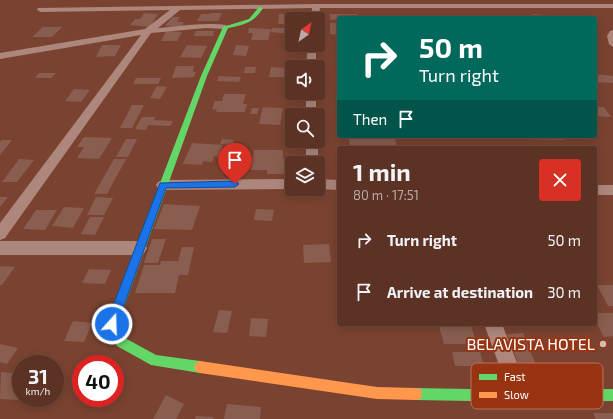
<!DOCTYPE html>
<html lang="en">
<head>
<meta charset="utf-8">
<style>
	body { margin:0; font-family:"Exo 2",sans-serif; background:#653e32; color:#f1f3f6; height:100vh; display:flex; flex-direction:column; font-size:15px; white-space:nowrap }
	* { box-sizing:border-box; margin:0 }
	p { font-size:13px; color:#b8aaa7 }
	.icon { flex:none; width:22px; height:22px; fill:none; stroke:currentColor; stroke-width:2; stroke-linecap:round; stroke-linejoin:round }
	.map { position:relative; flex:1; overflow:hidden }
	.side { position:absolute; left:337px; top:146px; width:260px; height:180px; display:flex; flex-direction:column; background:#5c3225; border-radius:4px; box-shadow:0 2px 10px #0003,0 0 0 1px #714d42 }
	.side>* { flex:none }
	.hud { position:absolute; left:337px; top:16px; width:260px; height:122px; border-radius:4px; box-shadow:0 2px 10px #0003,0 0 0 1px #714d42; background:#00695c; color:#fff; overflow:hidden }
	.needle { width:26px; rotate:33deg }
	.buttons { position:absolute; left:285px; top:12px; display:grid; gap:8px }
	.buttons a { display:grid; place-items:center; width:40px; height:40px; border-radius:4px; background:#5c3225; box-shadow:0 2px 10px #0003,0 0 0 1px #714d42; font-size:20px }
	.speed { position:absolute; left:12px; top:355px; display:flex; gap:8px; font-size:20px; font-weight:700; text-align:center }
	.speed>* { display:grid; place-content:center; width:52px; height:52px; border-radius:50%; background:#5c3225; box-shadow:0 2px 10px #0003,0 0 0 1px #714d42; line-height:1 }
	.speed small { font-size:10px; font-weight:400 }
	.speed .limit { border:6px solid #d22; background:#fff; color:#111 }
	.pin { position:absolute; display:grid; place-items:center; width:34px; height:34px; color:#fff; margin:-41px -17px; border-radius:50% 50% 50% 0; rotate:-45deg; box-shadow:0 0 4px #0007 }
	.pin .icon { rotate:45deg }
	.me { position:absolute; width:44px; margin:-22px; rotate:20deg; stroke-linejoin:round; filter:drop-shadow(0 0 3px #0008) }
	.turn { display:flex; align-items:center; gap:14px; height:84px; padding:0 16px; font-size:18px }
	.turn .icon { width:52px; height:52px; stroke-width:2.5 }
	.turn b { display:block; font-size:28px; line-height:34px }
	.then { display:flex; align-items:center; height:38px; padding:0 16px; background:#0003; gap:8px; font-size:15px }
	.round { display:grid; place-items:center; flex:none; width:42px; height:42px; border-radius:4px; background:#653e32 }
	.summary { display:flex; align-items:center; justify-content:space-between; height:68px; padding:0 16px }
	h1 { font-size:24px; font-weight:700; line-height:30px }
	ul { padding:0; list-style:none }
	li { display:flex; align-items:center; gap:12px; height:52px; padding:0 16px }
	li div { flex:1 }
	li b { display:block; font-size:15px }
	li em { font-style:normal }
	.map>svg:first-child { display:block }
</style>
</head>
<body>
<div class="map">
<svg width="613" height="419" viewBox="0 0 613 419">
	<rect width="100%" height="100%" fill="#7a4331"/>
	<!-- building -->
	<g fill="#895d4f">
		<polygon points="144,13 158,14 150,27 130,25 135,19 140,19"/>
		<polygon points="211,13 222,13 218,21 197,21 201,14 210,14"/>
		<polygon points="279,14 299,14 299,19 292,19 292,24 278,24"/>
		<polygon points="330,14 357,14 358,18 330,20"/>
		<polygon points="532,14 574,17 574,18 534,18"/>
		<polygon points="172,17 180,17 177,22 184,22 181,27 165,26"/>
		<polygon points="330,23 339,23 339,35 330,34"/>
		<polygon points="43,27 62,27 52,37 32,37"/>
		<polygon points="249,28 271,29 268,40 251,40 253,33 248,33"/>
		<polygon points="272,28 292,28 292,34 271,32"/>
		<polygon points="166,31 182,32 177,41 161,41"/>
		<polygon points="196,31 214,31 213,36 194,36"/>
		<polygon points="102,45 121,45 115,56 96,57"/>
		<polygon points="187,45 207,46 201,58 180,57"/>
		<polygon points="236,45 249,46 246,56 233,55"/>
		<polygon points="176,66 194,66 193,72 196,72 194,77 172,78"/>
		<polygon points="245,67 256,67 255,73 244,73"/>
		<polygon points="271,67 288,68 287,77 269,77"/>
		<polygon points="39,73 56,73 51,78 35,78"/>
		<polygon points="595,74 613,76 613,83 595,82"/>
		<polygon points="219,76 241,77 239,82 217,81"/>
		<polygon points="136,78 161,78 158,84 133,84"/>
		<polygon points="157,86 167,87 160,99 150,98"/>
		<polygon points="74,89 90,90 81,102 65,101"/>
		<polygon points="224,94 246,94 243,104 247,104 245,112 216,112 217,110 212,109 215,101 222,101"/>
		<polygon points="132,105 144,105 132,128 120,128"/>
		<polygon points="263,107 283,108 280,125 259,124"/>
		<polygon points="595,107 604,107 611,117 595,116"/>
		<polygon points="252,108 259,108 257,114 250,114"/>
		<polygon points="142,117 155,117 154,120 173,121 170,126 148,125 146,130 135,129"/>
		<polygon points="524,136 562,136 564,140 526,139"/>
		<polygon points="84,137 112,138 99,159 77,158 84,147 77,147"/>
		<polygon points="349,138 395,138 397,148 350,148"/>
		<polygon points="126,139 137,139 128,157 116,157"/>
		<polygon points="222,139 234,140 232,145 220,144"/>
		<polygon points="2,140 12,140 0,155 0,142"/>
		<polygon points="192,143 223,145 219,157 214,156 212,162 203,161 202,165 183,164"/>
		<polygon points="254,150 283,150 283,159 287,159 286,174 267,174 267,170 251,170"/>
		<polygon points="19,159 34,160 17,182 2,182"/>
		<polygon points="114,159 126,159 107,194 94,194"/>
		<polygon points="238,162 248,162 246,174 236,174"/>
		<polygon points="0,197 8,197 0,207"/>
		<polygon points="96,197 113,198 104,215 87,215"/>
		<polygon points="164,204 200,206 192,230 154,229"/>
		<polygon points="64,207 84,208 73,228 52,226"/>
		<polygon points="256,209 274,210 272,221 254,220"/>
		<polygon points="36,210 57,210 45,230 23,229"/>
		<polygon points="90,217 104,217 95,235 81,234"/>
		<polygon points="152,239 166,239 158,263 144,263"/>
		<polygon points="329,244 331,262 304,263 303,245"/>
		<polygon points="182,247 194,247 188,275 179,275 175,293 135,293 144,265 160,265 161,261 178,261"/>
		<polygon points="0,266 15,267 2,285 0,285"/>
		<polygon points="89,269 111,270 105,284 82,283"/>
		<polygon points="597,285 613,285 613,306 608,306"/>
		<polygon points="219,310 232,311 227,333 213,332"/>
		<polygon points="595,313 613,313 613,336 604,337 595,320"/>
		<polygon points="251,318 268,319 266,337 249,336"/>
		<polygon points="73,321 92,323 84,342 64,341"/>
		<polygon points="439,326 471,326 477,344 444,344"/>
		<polygon points="523,333 540,375 523,376 507,334"/>
		<polygon points="0,344 18,348 7,364 0,362"/>
		<polygon points="452,352 480,352 484,366 455,366"/>
		<polygon points="1,372 21,374 21,395 18,400 0,399"/>
		<polygon points="166,395 184,404 176,419 153,419"/>
		<polygon points="227,404 261,407 260,419 224,419"/>
		<polygon points="593,413 613,413 613,419 596,419"/>
		<polygon points="196,416 214,417 213,419 195,419"/>
	</g>
	<g fill="none" stroke-linecap="round" stroke-linejoin="round">
		<!-- street -->
		<g fill="#ad877c" fill-rule="evenodd">
			<path d="M 316,4 L 613,4 L 613,8 L 320,8 L 318,20 L 318,19 L 311,19 L 312,8 L 180,10 L 158,28 C 171,27 222,20 230,27 L 226,29 L 206,28 L 151,33 L 5,238 L 0,240 L 0,223 L 141,35 L 0,59 L 0,53 L 145,29 L 170,10 L 41,12 L 37,10 L 38,8 Z"/>
			<polygon points="613,30 613,47 609,44 607,36 610,31"/>
			<polygon points="308,45 316,45 316,67 306,67"/>
			<rect x="306" y="93" width="10" height="22"/>
			<rect x="306" y="141" width="12" height="22"/>
			<polygon points="292,179 292,189 163,190 158,188 156,185 158,182 163,180"/>
			<polygon points="318,179 339,180 339,190 318,189"/>
			<rect x="595" y="185" width="18" height="10"/>
			<polygon points="0,241 139,241 144,243 147,248 144,253 139,255 0,255"/>
			<polygon points="484,324 502,324 530,396 527,403 520,406 513,403"/>
		</g>
		<!-- fast -->
		<g fill="#63d668" fill-rule="evenodd">
			<path d="M 259,7 L 263,8 C 255,22 244,25 228,28 L 207,76 L 118,324 L 125,338 L 156,355 L 200,361 L 204,363 L 206,367 L 204,371 L 200,373 L 151,365 L 117,346 L 106,324 L 201,76 L 223,27 L 249,19 Z"/>
			<polygon points="416,388 520,390 613,389 613,401 520,402 416,400 411,399 410,394 411,389"/>
		</g>
		<!-- slow -->
		<polygon fill="#ff974d" fill-rule="evenodd" points="200,361 377,387 416,388 421,389 422,394 421,399 416,400 377,399 200,373 196,371 194,367 196,363"/>
	</g>
	<!-- route -->
	<polygon fill="#1a73e8" stroke="#114b97" points="235,181 239,184 235,187 166,188 116,328 112,329 108,328 106,324 160,183"/>
	<!-- markers -->
	<circle fill="#d0bdb7" stroke="#993412" stroke-width="1.5" cx="603" cy="344" r="4"/>
	<g text-anchor="middle" stroke-width="4" stroke-linejoin="round" paint-order="stroke">
		<!-- near-poi labels -->
		<g font-size="16" fill="#fff" stroke="#993412" text-anchor="end">
			<text x="595" y="350">BELAVISTA HOTEL</text>
		</g>
	</g>
	<!-- legend -->
	<rect x="471" y="363" width="132" height="46" rx="6" fill="#993412" stroke="#b87159" stroke-width="1"/>
	<rect x="479" y="374" width="18" height="6" fill="#63d668"/>
	<rect x="479" y="392" width="18" height="6" fill="#ff974d"/>
	<g font-size="11" fill="#fff">
		<text x="504" y="381">Fast</text>
		<text x="504" y="399">Slow</text>
	</g>
</svg>
<div class="buttons">
<a><svg class="needle" viewBox="-14 -14 28 28"><path d="M0-13l5 13h-10z" fill="#e53935"/><path d="M0 13l5-13h-10z" fill="#b8aaa7"/></svg></a>
<a><svg class="icon" aria-label="sound" viewBox="0 0 24 24"><path d="M4 9h4l5-4v14l-5-4H4zM17 9q2 3 0 6"/></svg></a>
<a><svg class="icon" aria-label="search" viewBox="0 0 24 24"><circle cx="10" cy="10" r="6"/><path d="M15 15l6 6"/></svg></a>
<a><svg class="icon" aria-label="layers" viewBox="0 0 24 24"><path d="M12 4l9 5-9 5-9-5zM3 14l9 5 9-5"/></svg></a>
</div>
<div class="speed"><div>31<small>km/h</small></div><div class="limit">40</div></div>
<div class="pin" style="left:235px;top:184px;background:#d93025"><svg class="icon" aria-label="arrive" viewBox="0 0 24 24"><path d="M6 21V4h12l-3 4 3 4H6"/></svg></div>
<svg class="me" style="left:112px;top:324px" viewBox="-20 -20 40 40"><circle r="17" fill="#1a73e8" stroke="#fff" stroke-width="3"/><path d="M0-11L8 9 0 5-8 9z" fill="#fff"/></svg>
<div class="hud">
<div class="turn"><svg class="icon" aria-label="right" viewBox="0 0 24 24"><path d="M7 20v-9h11M14 6l5 5-5 5"/></svg><div><b>50 m</b>Turn right</div></div>
<div class="then">Then<svg class="icon" aria-label="arrive" viewBox="0 0 24 24"><path d="M6 21V4h12l-3 4 3 4H6"/></svg></div>
</div>
<section class="side">
<div class="summary"><div><h1>1 min</h1><p>80 m · 17:51</p></div><a class="round" style="background:#d93025;color:#fff"><svg class="icon" aria-label="close" viewBox="0 0 24 24"><path d="M6 6l12 12M18 6L6 18"/></svg></a></div>
<ul>
<li><svg class="icon" aria-label="right" viewBox="0 0 24 24"><path d="M7 20v-9h11M14 6l5 5-5 5"/></svg><div><b>Turn right</b></div><em>50 m</em></li>
<li><svg class="icon" aria-label="arrive" viewBox="0 0 24 24"><path d="M6 21V4h12l-3 4 3 4H6"/></svg><div><b>Arrive at destination</b></div><em>30 m</em></li>
</ul>
</section>
</div>
</body>
</html>
